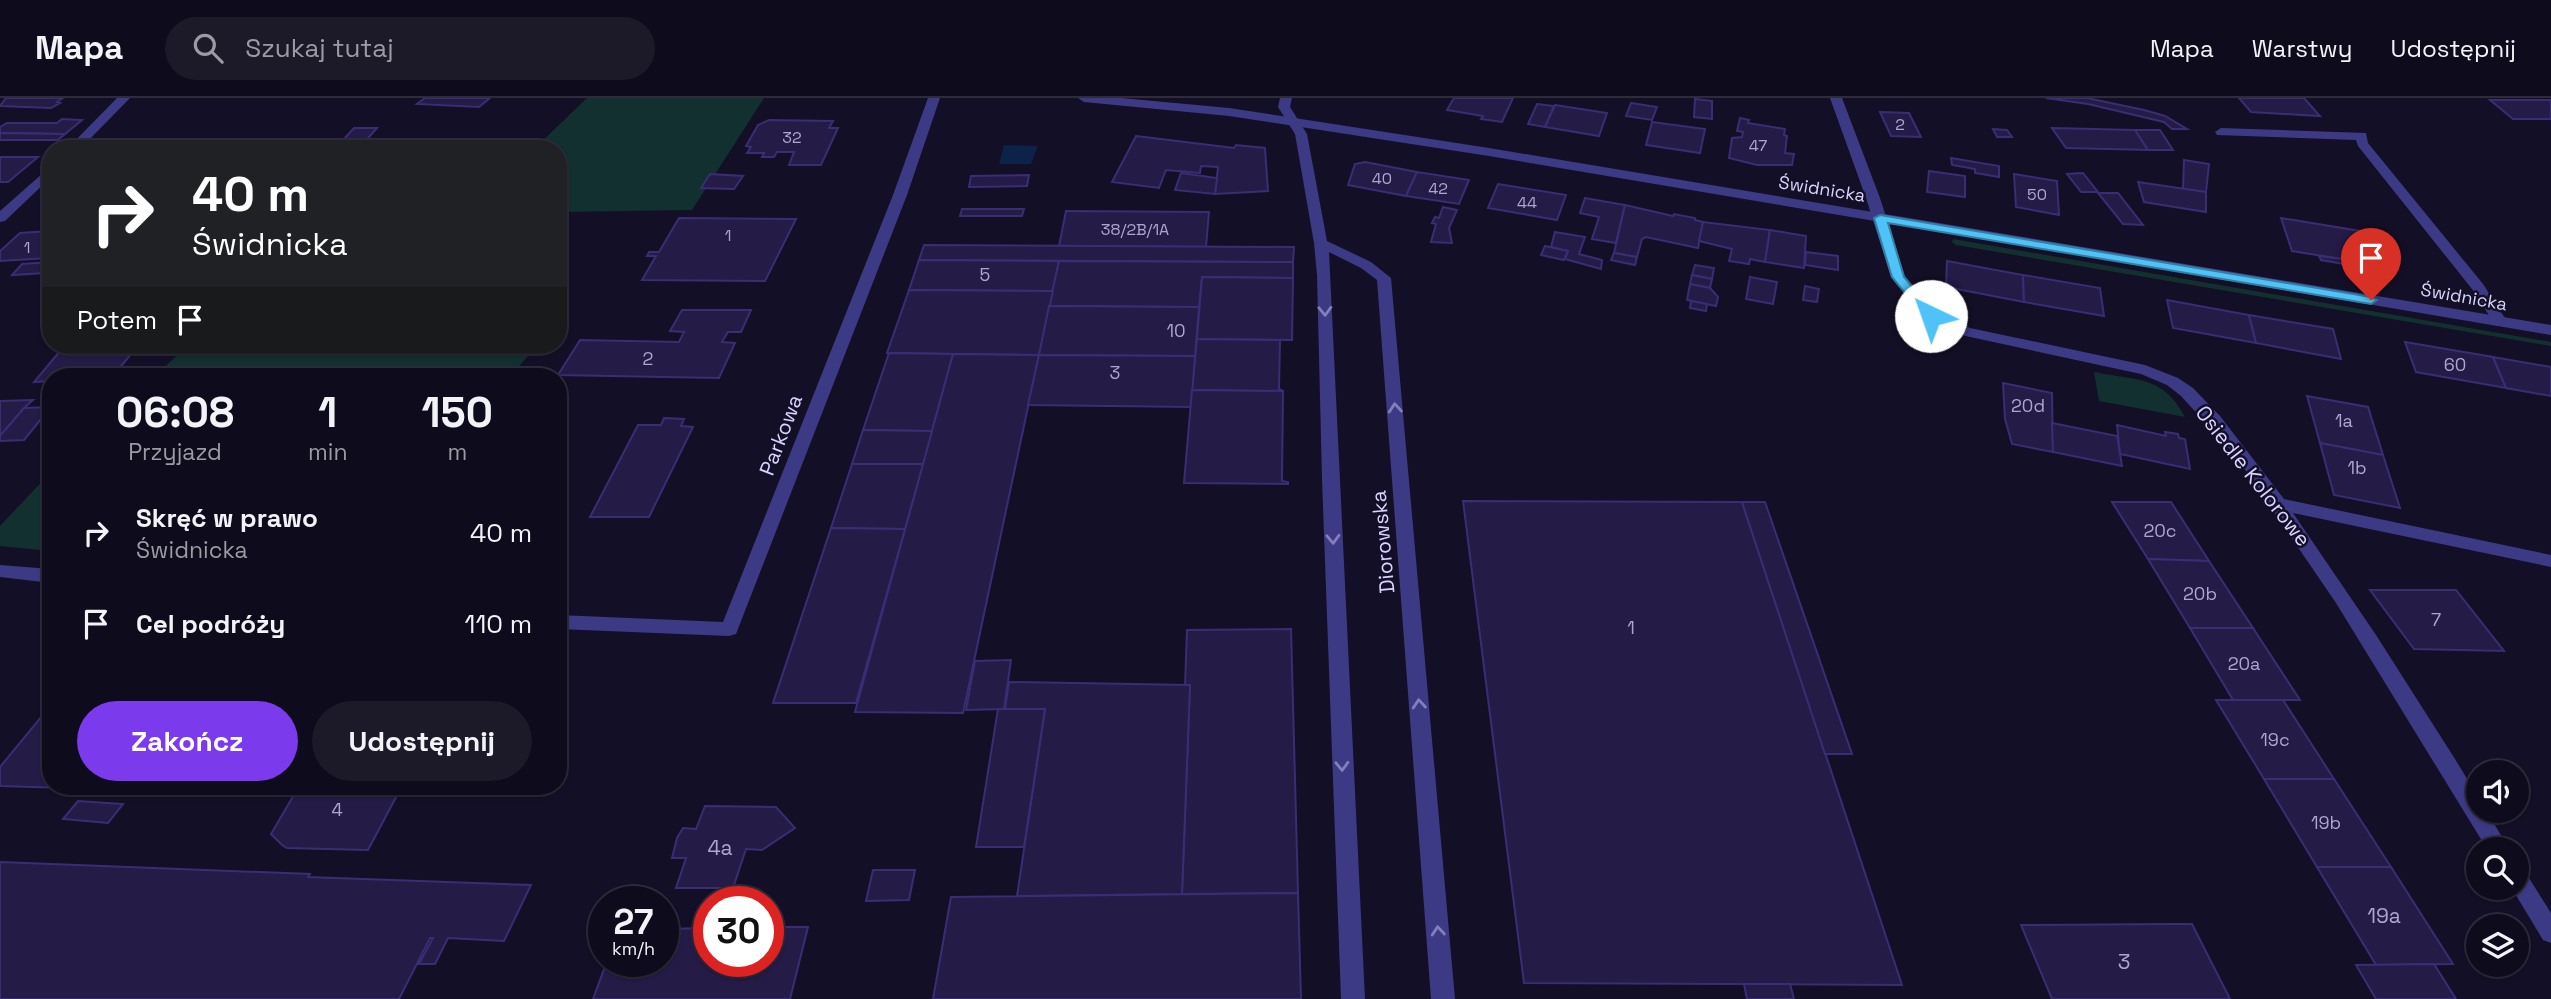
<!DOCTYPE html>
<html lang="pl">
<head>
<meta charset="utf-8">
<style>
	body { margin:0; font-family:"Space Grotesk",sans-serif; background:#1c1929; color:#f1f3f6; height:100vh; display:flex; flex-direction:column; font-size:26px; white-space:nowrap }
	* { box-sizing:border-box; margin:0 }
	p { font-size:23px; color:#9b9ba3 }
	.icon { flex:none; width:38px; height:38px; fill:none; stroke:currentColor; stroke-width:2; stroke-linecap:round; stroke-linejoin:round }
	.map { position:relative; flex:1; overflow:hidden }
	.sheet { position:absolute; left:42px; top:270px; width:525px; height:427px; display:flex; flex-direction:column; background:#0e0b1c; border-radius:28px; box-shadow:0 2px 5px #0004,0 0 0 2px #2e2b3b }
	.sheet>* { flex:none }
	.banner { position:absolute; left:42px; top:42px; width:525px; height:214px; border-radius:28px; box-shadow:0 2px 5px #0004,0 0 0 2px #2e2b3b; background:#202124; color:#fff; overflow:hidden }
	.controls { position:absolute; left:2466px; top:662px; display:grid; gap:14px }
	.controls a { display:grid; place-items:center; width:63px; height:63px; border-radius:50%; background:#0e0b1c; box-shadow:0 2px 5px #0004,0 0 0 2px #2e2b3b; font-size:35px }
	.speed { position:absolute; left:588px; top:788px; display:flex; gap:14px; font-size:35px; font-weight:700; text-align:center }
	.speed>* { display:grid; place-content:center; width:91px; height:91px; border-radius:50%; background:#0e0b1c; box-shadow:0 2px 5px #0004,0 0 0 2px #2e2b3b; line-height:1 }
	.speed small { font-size:18px; font-weight:400 }
	.speed .limit { border:10px solid #d22; background:#fff; color:#111 }
	.pin { position:absolute; display:grid; place-items:center; width:60px; height:60px; color:#fff; margin:-72px -30px; border-radius:50% 50% 50% 0; rotate:-45deg; box-shadow:0 0 7px #0007 }
	.pin .icon { rotate:45deg }
	.me { position:absolute; width:77px; margin:-38px; rotate:318deg; stroke-linejoin:round; filter:drop-shadow(0 0 5px #0008) }
	.turn { display:flex; align-items:center; gap:24px; height:147px; padding:0 35px; font-size:32px }
	.turn .icon { width:91px; height:91px; stroke-width:2.5 }
	.turn b { display:block; font-size:49px; line-height:60px }
	.then { display:flex; align-items:center; height:66px; padding:0 35px; background:#0003; gap:14px; font-size:26px }
	.eta { display:flex; justify-content:space-evenly; align-items:center; height:119px; text-align:center }
	.eta b { font-size:42px; font-weight:800; line-height:49px }
	.button { display:flex; gap:14px; margin-top:auto; padding:14px 35px }
	.button a { flex:1; height:80px; border-radius:42px; background:#7c3aed; color:#fff; font-size:28px; font-weight:800; line-height:80px; text-align:center }
	.button a+a { background:#1c1929; color:#f1f3f6 }
	ul { padding:0; list-style:none }
	li { display:flex; align-items:center; gap:21px; height:91px; padding:0 35px }
	li div { flex:1 }
	li b { display:block; font-size:26px }
	li em { font-style:normal }
	header { display:flex; align-items:center; gap:42px; box-sizing:border-box; height:98px; padding:0 35px; background:#0e0b1c; border-bottom:2px solid #2e2b3b }
	header strong { font-size:33px }
	nav { display:flex; gap:38px; margin-inline-start:auto; font-size:24px }
	.search { width:490px; height:63px; background:#1c1929; display:flex; align-items:center; gap:18px; box-sizing:border-box; padding:0 24px; border-radius:38px; color:#9b9ba3; font-size:26px }
	.map>svg:first-child { display:block }
</style>
</head>
<body>
<header>
<strong>Mapa</strong>
<div class="search"><svg class="icon" aria-label="search" viewBox="0 0 24 24"><circle cx="10" cy="10" r="6"/><path d="M15 15l6 6"/></svg>Szukaj tutaj</div>
<nav><a>Mapa</a><a>Warstwy</a><a>Udostępnij</a></nav>
</header>
<div class="map">
<svg width="2551" height="901" viewBox="0 0 2551 901">
	<rect width="100%" height="100%" fill="#130f26"/>
	<!-- green -->
	<g fill="#12302f">
		<polygon points="587,0 764,0 692,112 558,114 558,51 534,51"/>
		<polygon points="1953,141 2551,244 2551,248 1956,147 1952,144"/>
		<polygon points="188,247 537,247 511,278 155,278"/>
		<path d="M 2094,274 C 2137,283 2163,277 2185,319 L 2099,303 Z"/>
		<polygon points="51,374 51,453 0,448 0,428"/>
	</g>
	<!-- water -->
	<polygon fill="#0c2248" points="1004,47 1038,48 1031,66 999,66"/>
	<!-- building -->
	<g fill="#241b47" stroke="#3b2d73" stroke-width="2">
		<polygon points="6,0 63,0 57,4 60,5 51,10 0,8"/>
		<polygon points="425,0 490,0 479,9 417,6"/>
		<polygon points="1454,0 1513,0 1502,24 1481,21 1483,18 1447,12"/>
		<polygon points="2046,0 2087,0 2144,12 2165,18 2187,31 2172,31 2164,24 2088,6"/>
		<polygon points="2239,0 2304,0 2320,18 2251,14"/>
		<polygon points="1695,1 1712,3 1712,21 1694,19"/>
		<polygon points="2490,2 2551,2 2551,21 2513,21"/>
		<polygon points="1631,5 1657,9 1652,22 1626,18"/>
		<polygon points="1537,6 1554,8 1545,29 1528,26"/>
		<polygon points="1555,7 1607,15 1599,38 1545,29"/>
		<polygon points="1880,14 1909,15 1921,39 1891,38"/>
		<polygon points="1740,20 1749,22 1748,25 1785,31 1784,37 1787,38 1785,55 1794,56 1792,67 1757,67 1729,60 1732,40 1742,39 1743,34 1737,33"/>
		<polygon points="62,21 82,22 65,36 0,35 0,29 7,25 57,25"/>
		<polygon points="769,22 833,23 829,30 838,30 821,67 789,67 794,54 777,54 774,59 762,59 764,55 747,55 751,49 746,48 758,27"/>
		<polygon points="1652,24 1705,31 1700,55 1646,47"/>
		<polygon points="354,30 377,30 363,46 370,46 366,51 335,51"/>
		<polygon points="2052,30 2135,32 2148,52 2066,50"/>
		<polygon points="1993,31 2007,32 2012,39 1997,39"/>
		<polygon points="2135,32 2160,32 2173,52 2148,52"/>
		<polygon points="0,35 65,36 58,42 0,42"/>
		<polygon points="1136,38 1234,50 1236,47 1265,50 1268,93 1215,96 1218,69 1201,68 1200,75 1166,72 1159,90 1112,84"/>
		<polygon points="188,43 212,43 205,51 181,51"/>
		<polygon points="0,59 38,59 8,84 0,84"/>
		<polygon points="1951,60 1999,68 1999,79 1975,75 1975,71 1952,67"/>
		<polygon points="2184,62 2209,66 2206,94 2183,91"/>
		<polygon points="1365,64 1417,74 1406,98 1348,87 1355,66"/>
		<polygon points="1929,73 1965,78 1965,99 1927,94"/>
		<polygon points="1417,74 1469,82 1459,106 1406,98"/>
		<polygon points="1181,75 1217,80 1215,96 1175,92"/>
		<polygon points="2083,75 2098,94 2081,94 2067,76"/>
		<polygon points="710,76 743,78 734,91 701,90"/>
		<polygon points="2014,76 2057,83 2059,117 2016,109"/>
		<polygon points="1029,77 1027,88 969,89 971,78"/>
		<polygon points="2138,84 2206,94 2206,114 2144,104"/>
		<polygon points="1498,86 1566,97 1557,122 1488,110"/>
		<polygon points="2098,95 2118,95 2143,127 2123,126"/>
		<polygon points="1585,100 1625,107 1616,145 1592,141 1599,119 1580,115"/>
		<polygon points="1625,107 1673,118 1674,116 1695,120 1695,122 1703,124 1698,150 1646,139 1642,141 1637,159 1614,155"/>
		<polygon points="1443,109 1457,112 1449,130 1452,145 1431,144 1436,126 1432,125 1435,119 1439,120"/>
		<polygon points="962,111 1024,111 1022,118 960,118"/>
		<polygon points="1066,113 1209,114 1206,149 1059,148"/>
		<polygon points="679,120 796,121 765,183 642,182 656,158 647,158 649,154 659,154"/>
		<polygon points="2281,120 2360,133 2372,166 2292,153"/>
		<polygon points="1703,124 1770,132 1765,164 1750,161 1749,166 1729,163 1732,151 1699,143"/>
		<polygon points="1770,132 1806,138 1804,170 1765,164"/>
		<polygon points="51,133 44,140 51,140 51,158 48,160 0,163 0,153 20,135"/>
		<polygon points="1555,134 1585,139 1579,156 1602,162 1601,171 1565,161 1568,153 1551,149"/>
		<polygon points="924,147 1294,149 1293,164 919,162"/>
		<polygon points="1545,148 1568,153 1564,162 1541,157"/>
		<polygon points="1806,154 1838,158 1838,172 1805,167"/>
		<polygon points="1614,155 1637,159 1635,167 1611,162"/>
		<polygon points="2319,158 2343,161 2344,166 2321,162"/>
		<polygon points="919,162 1059,163 1053,193 909,192"/>
		<polygon points="1059,163 1293,164 1293,180 1202,179 1199,209 1049,208"/>
		<polygon points="1947,163 2023,177 2024,204 1946,189"/>
		<polygon points="51,164 45,175 12,177 22,166"/>
		<polygon points="1695,167 1714,170 1712,181 1692,177"/>
		<polygon points="1692,177 1712,181 1710,190 1690,186"/>
		<polygon points="2023,177 2100,190 2104,218 2024,204"/>
		<polygon points="1202,179 1293,180 1292,242 1197,241"/>
		<polygon points="1750,179 1777,184 1773,206 1746,201"/>
		<polygon points="1690,186 1710,190 1718,199 1716,208 1687,202"/>
		<polygon points="1805,188 1819,191 1817,204 1803,202"/>
		<polygon points="909,192 1053,193 1039,257 887,255"/>
		<polygon points="2167,202 2249,217 2256,245 2173,230"/>
		<polygon points="1691,203 1707,206 1706,213 1690,210"/>
		<polygon points="1049,208 1199,209 1195,258 1039,257"/>
		<polygon points="682,212 751,212 741,234 728,234 722,244 735,245 719,280 558,277 580,242 679,244 684,234 670,233"/>
		<polygon points="2249,217 2333,231 2341,261 2256,245"/>
		<polygon points="1197,241 1280,242 1279,291 1283,293 1192,292"/>
		<polygon points="2405,244 2493,259 2506,290 2416,274"/>
		<polygon points="65,247 109,247 106,251 137,249 113,278 51,278 51,283 34,284"/>
		<polygon points="889,255 953,256 932,333 863,332"/>
		<polygon points="953,256 1039,257 963,615 855,614"/>
		<polygon points="1039,257 1195,258 1191,309 1028,307"/>
		<polygon points="2493,259 2551,269 2551,298 2506,290"/>
		<polygon points="2003,285 2052,295 2053,354 2012,346 2005,321"/>
		<polygon points="1192,292 1283,293 1282,383 1288,384 1288,386 1184,385"/>
		<polygon points="2307,298 2368,309 2383,357 2320,345"/>
		<polygon points="33,302 24,310 0,338 0,303"/>
		<polygon points="51,309 24,342 0,343 0,338 24,310"/>
		<polygon points="664,320 684,321 681,328 693,329 649,419 590,419 638,327 661,327"/>
		<polygon points="2052,325 2117,338 2122,368 2053,354"/>
		<polygon points="2117,327 2166,338 2165,334 2178,336 2179,340 2185,341 2190,371 2120,356"/>
		<polygon points="863,332 932,333 923,366 852,366"/>
		<polygon points="2320,345 2383,357 2400,410 2334,397"/>
		<polygon points="852,366 923,366 905,431 831,430"/>
		<polygon points="1463,403 1742,404 1902,887 1524,885"/>
		<polygon points="1742,404 1765,404 1852,656 1825,656"/>
		<polygon points="2112,404 2171,404 2209,463 2148,461"/>
		<polygon points="831,430 905,431 856,605 773,605"/>
		<polygon points="2148,461 2209,463 2253,530 2190,530"/>
		<polygon points="2370,492 2456,492 2504,553 2414,551"/>
		<polygon points="2190,530 2253,530 2300,602 2233,602"/>
		<polygon points="1291,531 1298,795 1182,796 1190,587 1185,588 1187,532"/>
		<polygon points="1011,562 1004,611 966,612 975,563"/>
		<polygon points="1009,584 1190,587 1182,796 1017,798 1045,611 1005,611"/>
		<polygon points="2216,602 2283,602 2334,681 2264,681"/>
		<polygon points="51,607 51,688 68,688 66,690 0,688 0,669"/>
		<polygon points="998,611 1045,611 1024,749 976,749"/>
		<polygon points="2264,681 2334,681 2391,769 2317,769"/>
		<polygon points="299,688 402,688 368,752 287,750 282,747 271,736"/>
		<polygon points="78,703 123,706 108,725 63,721"/>
		<polygon points="705,708 776,709 795,730 762,752 746,751 733,790 676,790 686,760 672,760 677,740 683,730 696,731"/>
		<polygon points="0,764 310,776 308,779 531,787 504,843 448,840 435,866 419,866 433,840 430,840 399,901 0,901"/>
		<polygon points="2317,769 2391,769 2453,866 2376,867"/>
		<polygon points="873,772 915,772 909,802 866,803"/>
		<polygon points="1298,795 1301,901 933,901 951,799"/>
		<polygon points="2172,826 2192,826 2230,901 2052,901 2021,827"/>
		<polygon points="768,829 808,829 790,901 593,901 607,863 663,863 663,831 709,830 709,863 768,863"/>
		<polygon points="2434,866 2456,901 2376,901 2356,867"/>
		<polygon points="1744,886 1790,886 1794,901 1747,901"/>
	</g>
	<g fill="none" stroke-linecap="round" stroke-linejoin="round">
		<!-- minor -->
		<g fill="#3d3a85" fill-rule="evenodd">
			<polygon points="117,0 130,0 80,51 67,51"/>
			<polygon points="928,0 940,0 907,97 736,536 729,538 558,531 558,517 723,524 893,97"/>
			<polygon points="1280,0 1292,0 1290,9 1307,36 1327,143 1371,164 1391,180 1455,901 1431,901 1377,182 1361,170 1329,154 1365,901 1341,901 1322,381 1317,177 1314,145 1295,36 1278,9"/>
			<polygon points="1830,0 1842,0 1880,100 1905,178 1936,215 1970,230 2145,267 2178,280 2193,290 2220,318 2284,401 2551,457 2551,469 2293,415 2376,537 2455,661 2478,699 2478,712 2486,712 2509,751 2487,751 2336,505 2235,357 2181,298 2167,287 2141,276 1961,237 1926,221 1891,179 1866,100"/>
			<polygon points="2221,30 2366,35 2368,45 2483,186 2508,225 2506,228 2496,228 2472,191 2358,48 2356,42 2217,37 2215,34"/>
			<polygon points="51,68 51,79 5,123 0,124 0,113"/>
			<polygon points="0,467 51,471 51,485 0,479"/>
			<polygon points="2516,770 2524,772 2551,815 2551,845 2543,842 2511,789 2516,789"/>
		</g>
		<!-- tertiary -->
		<polygon fill="#3d3a85" fill-rule="evenodd" points="1078,0 1121,0 1229,10 1489,50 2551,227 2551,237 1489,58 1229,18 1084,4"/>
	</g>
	<!-- one-way arrows -->
	<defs><path id="oneway-chevron" d="M-2-3.5L2.5 0L-2 3.5" fill="none" stroke-width="1.6" stroke-linecap="round" stroke-linejoin="round" transform="scale(1.75)"/></defs>
	<g stroke="#837fbc">
		<use href="#oneway-chevron" transform="translate(1325 213) rotate(88)"/>
		<use href="#oneway-chevron" transform="translate(1395 310) rotate(-95)"/>
		<use href="#oneway-chevron" transform="translate(1333 441) rotate(88)"/>
		<use href="#oneway-chevron" transform="translate(1419 606) rotate(-95)"/>
		<use href="#oneway-chevron" transform="translate(1342 668) rotate(88)"/>
		<use href="#oneway-chevron" transform="translate(1438 833) rotate(-95)"/>
	</g>
	<!-- route -->
	<polygon fill="#4fc3f7" stroke="#337fa1" stroke-width="2" points="1880,117 2371,199 2377,202 2371,206 1888,125 1904,179 1937,218 1931,222 1926,221 1892,179 1874,120"/>
	<g text-anchor="middle" stroke-width="5" stroke-linejoin="round" paint-order="stroke">
		<!-- far-number labels -->
		<g font-size="16" fill="#aca6d1">
			<text x="1900" y="32">2</text>
			<text x="792" y="45">32</text>
			<text x="1758" y="53">47</text>
			<text x="1382" y="86">40</text>
			<text x="1438" y="96">42</text>
			<text x="2037" y="102">50</text>
			<text x="1527" y="110">44</text>
			<text x="1135" y="137">38/2B/1A</text>
			<text x="728" y="143">1</text>
			<text x="27" y="155">1</text>
		</g>
		<!-- far-street labels -->
		<g font-size="18" fill="#d9d4ff" stroke="#130f26">
			<text transform="translate(1822 91) rotate(9)" y="6">Świdnicka</text>
			<text transform="translate(2464 199) rotate(10)" y="6">Świdnicka</text>
		</g>
		<!-- number labels -->
		<g font-size="18" fill="#aca6d1">
			<text x="985" y="183">5</text>
			<text x="1176" y="239">10</text>
			<text x="648" y="267">2</text>
			<text x="2455" y="273">60</text>
			<text x="1115" y="281">3</text>
			<text x="2028" y="314">20d</text>
			<text x="2344" y="329">1a</text>
			<text x="2357" y="376">1b</text>
			<text x="2160" y="439">20c</text>
			<text x="2200" y="502">20b</text>
			<text x="2436" y="528">7</text>
			<text x="1631" y="536">1</text>
			<text x="2244" y="572">20a</text>
			<text x="2275" y="648">19c</text>
			<text x="337" y="718">4</text>
			<text x="2326" y="731">19b</text>
		</g>
		<!-- street labels -->
		<g font-size="21" fill="#d9d4ff" stroke="#130f26">
			<text transform="translate(781 337) rotate(-69)" y="7">Parkowa</text>
			<text transform="translate(2253 378) rotate(52)" y="7">Osiedle Kolorowe</text>
			<text transform="translate(1383 444) rotate(-95)" y="7">Diorowska</text>
		</g>
		<!-- near-number labels -->
		<g font-size="21" fill="#aca6d1">
			<text x="720" y="757">4a</text>
			<text x="2384" y="825">19a</text>
			<text x="2124" y="871">3</text>
		</g>
	</g>
</svg>
<div class="controls">
<a><svg class="icon" aria-label="sound" viewBox="0 0 24 24"><path d="M4 9h4l5-4v14l-5-4H4zM17 9q2 3 0 6"/></svg></a>
<a><svg class="icon" aria-label="search" viewBox="0 0 24 24"><circle cx="10" cy="10" r="6"/><path d="M15 15l6 6"/></svg></a>
<a><svg class="icon" aria-label="layers" viewBox="0 0 24 24"><path d="M12 4l9 5-9 5-9-5zM3 14l9 5 9-5"/></svg></a>
</div>
<div class="speed"><div>27<small>km/h</small></div><div class="limit">30</div></div>
<div class="pin" style="left:2371px;top:202px;background:#d93025"><svg class="icon" aria-label="arrive" viewBox="0 0 24 24"><path d="M6 21V4h12l-3 4 3 4H6"/></svg></div>
<svg class="me" style="left:1931px;top:218px" viewBox="-20 -20 40 40"><circle r="19" fill="#fff"/><path d="M0-13L10 11 0 6-10 11z" fill="#4fc3f7"/></svg>
<div class="banner">
<div class="turn"><svg class="icon" aria-label="right" viewBox="0 0 24 24"><path d="M7 20v-9h11M14 6l5 5-5 5"/></svg><div><b>40 m</b>Świdnicka</div></div>
<div class="then">Potem<svg class="icon" aria-label="arrive" viewBox="0 0 24 24"><path d="M6 21V4h12l-3 4 3 4H6"/></svg></div>
</div>
<section class="sheet">
<div class="eta">
<div><b>06:08</b><p>Przyjazd</p></div>
<div><b>1</b><p>min</p></div>
<div><b>150</b><p>m</p></div>
</div>
<ul>
<li><svg class="icon" aria-label="right" viewBox="0 0 24 24"><path d="M7 20v-9h11M14 6l5 5-5 5"/></svg><div><b>Skręć w prawo</b><p>Świdnicka</p></div><em>40 m</em></li>
<li><svg class="icon" aria-label="arrive" viewBox="0 0 24 24"><path d="M6 21V4h12l-3 4 3 4H6"/></svg><div><b>Cel podróży</b></div><em>110 m</em></li>
</ul>
<div class="button"><a>Zakończ</a><a>Udostępnij</a></div>
</section>
</div>
</body>
</html>
